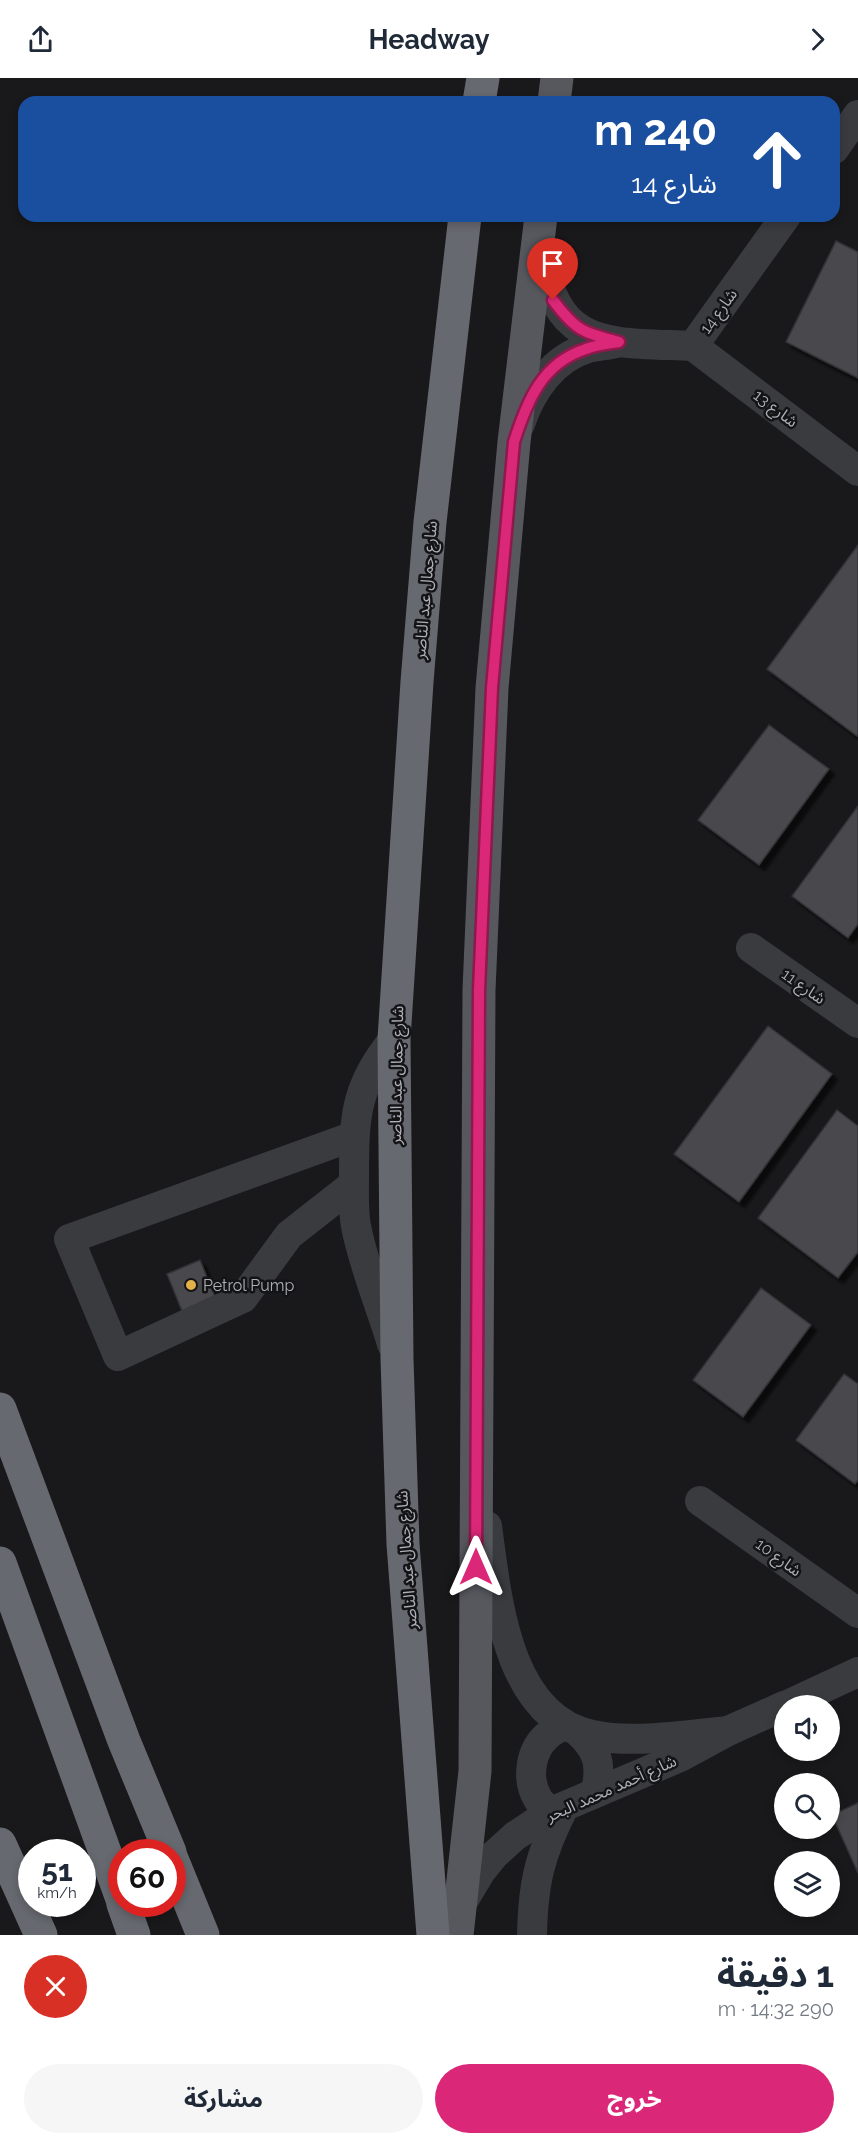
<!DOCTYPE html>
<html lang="ar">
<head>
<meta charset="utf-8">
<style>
	body { margin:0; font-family:Raleway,"Noto Sans Arabic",sans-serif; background:#f6f6f7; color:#1f2937; direction:rtl; height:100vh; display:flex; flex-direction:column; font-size:22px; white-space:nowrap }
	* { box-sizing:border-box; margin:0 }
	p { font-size:20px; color:#747a83 }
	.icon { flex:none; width:33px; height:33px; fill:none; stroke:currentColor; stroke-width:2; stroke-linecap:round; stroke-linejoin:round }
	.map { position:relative; height:1857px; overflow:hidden; direction:ltr }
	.drawer { display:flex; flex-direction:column; background:#fff; flex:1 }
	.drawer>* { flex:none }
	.banner { position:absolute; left:18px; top:18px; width:822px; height:126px; border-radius:18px; box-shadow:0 3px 9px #0003; direction:rtl; background:#1a4fa0; color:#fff; overflow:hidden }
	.controls { position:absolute; left:774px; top:1617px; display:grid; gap:12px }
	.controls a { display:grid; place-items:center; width:66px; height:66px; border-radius:50%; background:#fff; box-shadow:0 3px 9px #0003; font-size:30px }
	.speed { position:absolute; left:18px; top:1761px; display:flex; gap:12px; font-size:30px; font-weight:700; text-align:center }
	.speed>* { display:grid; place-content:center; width:78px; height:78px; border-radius:50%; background:#fff; box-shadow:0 3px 9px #0003; line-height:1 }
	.speed small { font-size:15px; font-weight:400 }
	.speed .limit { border:9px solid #d22; background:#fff; color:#111 }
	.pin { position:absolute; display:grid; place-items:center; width:51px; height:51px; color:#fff; margin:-62px -26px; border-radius:50% 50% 50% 0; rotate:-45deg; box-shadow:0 0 6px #0007 }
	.pin .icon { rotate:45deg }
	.me { position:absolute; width:66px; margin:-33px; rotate:0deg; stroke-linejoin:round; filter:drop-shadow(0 0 4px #0008) }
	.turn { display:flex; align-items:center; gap:21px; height:126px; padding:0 24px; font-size:27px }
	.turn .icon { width:78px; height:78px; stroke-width:2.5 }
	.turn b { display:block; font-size:42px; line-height:51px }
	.round { display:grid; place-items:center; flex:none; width:63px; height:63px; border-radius:32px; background:#f6f6f7 }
	.summary { display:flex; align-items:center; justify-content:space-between; height:102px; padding:0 24px }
	h1 { font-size:36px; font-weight:700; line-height:45px }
	.cta { display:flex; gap:12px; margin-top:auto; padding:12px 24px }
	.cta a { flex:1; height:69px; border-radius:36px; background:#db2777; color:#fff; font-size:24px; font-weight:700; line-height:69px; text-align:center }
	.cta a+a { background:#f6f6f7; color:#1f2937 }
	header { display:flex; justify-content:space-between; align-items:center; height:78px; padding:0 24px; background:#fff; font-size:27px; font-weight:700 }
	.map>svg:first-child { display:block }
</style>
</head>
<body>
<header><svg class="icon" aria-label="forward" viewBox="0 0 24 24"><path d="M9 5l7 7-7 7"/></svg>Headway<svg class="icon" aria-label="share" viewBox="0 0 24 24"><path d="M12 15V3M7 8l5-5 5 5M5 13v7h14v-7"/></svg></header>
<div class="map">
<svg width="858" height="1857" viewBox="0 0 858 1857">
	<defs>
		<filter id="shadow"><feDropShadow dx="5.5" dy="5.5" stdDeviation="1.5" flood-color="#0009"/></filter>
	</defs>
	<rect width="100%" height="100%" fill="#19191b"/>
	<!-- building -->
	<g fill="#48494d" stroke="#333337" stroke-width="1.5" filter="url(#shadow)">
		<polygon points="836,163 858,174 858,300 786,264"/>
		<polygon points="858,467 858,657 857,658 767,591"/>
		<polygon points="769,647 829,691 759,787 698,742"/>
		<polygon points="858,728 858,846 848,860 792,818"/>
		<polygon points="768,948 832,996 739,1124 674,1076"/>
		<polygon points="837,1032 858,1048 858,1174 838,1200 758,1140"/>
		<polygon points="200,1182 215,1219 182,1233 167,1196"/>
		<polygon points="761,1210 811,1247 743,1339 693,1302"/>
		<polygon points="844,1296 858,1306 858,1402 855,1406 796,1362"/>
		<polygon points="858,1725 858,1795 832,1737"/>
	</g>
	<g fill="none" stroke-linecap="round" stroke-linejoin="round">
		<!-- minor -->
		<g stroke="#3a3b3f" stroke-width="30">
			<polyline points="834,71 858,37"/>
			<path d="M 541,170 C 554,273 607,264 693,268"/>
			<polyline points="693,268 858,393"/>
			<polyline points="693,268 786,138"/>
			<path d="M 520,346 C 531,313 553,280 588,270 C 597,268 607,267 616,265"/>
			<polyline points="751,870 858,945"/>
			<polyline points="354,1058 69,1161 118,1278 243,1220 289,1157 354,1106"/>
			<path d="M 392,1266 C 381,1229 363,1186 356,1148 C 353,1132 354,1114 354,1098 C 354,1039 355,1008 394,961"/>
			<polyline points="700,1423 858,1535"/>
			<path d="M 487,1448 C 497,1520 506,1638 592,1657 C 632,1666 688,1657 728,1653"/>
			<polyline points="785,1628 858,1594"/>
			<path d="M 576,1652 C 598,1671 602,1686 596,1714"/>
			<path d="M 551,1734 C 547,1730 541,1726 538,1721 C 526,1701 530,1672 548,1657 C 552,1653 559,1650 564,1647"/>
			<polyline points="460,1828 481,1793 494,1777 515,1758 551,1734 680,1679 728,1653 784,1628"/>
			<path d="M 532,1857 C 533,1804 540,1776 564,1729"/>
		</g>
		<!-- major -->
		<g stroke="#57585e" stroke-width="33">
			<polyline points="554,24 557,0"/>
			<polyline points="457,1857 475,1693 479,912 492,610 514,364 541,138"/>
		</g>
		<!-- highway -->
		<g stroke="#676970" stroke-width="33">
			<polyline points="479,24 483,0"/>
			<polyline points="0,1331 124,1663 170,1774"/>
			<polyline points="0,1485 122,1821"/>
			<polyline points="0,1766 41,1857"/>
			<polyline points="172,1781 203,1857"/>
			<polyline points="123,1826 134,1857"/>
			<polyline points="433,1857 403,1466 397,1281 394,961 417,604 430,444 465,138"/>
		</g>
	</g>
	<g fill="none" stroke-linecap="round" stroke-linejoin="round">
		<!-- route casing -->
		<g stroke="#8e194d" stroke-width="15">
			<path id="route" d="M 476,1489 L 479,912 L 492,610 L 514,364 C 527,323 542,285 586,271 C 596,267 608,266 619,264 C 583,255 575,252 553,222"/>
		</g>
		<!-- route -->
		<use href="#route" stroke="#db2777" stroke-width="10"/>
	</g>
	<!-- markers -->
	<circle fill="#e2b24a" stroke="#141416" stroke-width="2" cx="191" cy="1207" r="6"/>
	<g text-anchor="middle" stroke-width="5" stroke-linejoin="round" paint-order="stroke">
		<!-- street labels -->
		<g font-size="16" fill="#adb0b9" stroke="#141416">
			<text transform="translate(718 233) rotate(-54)" y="6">شارع 14</text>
			<text transform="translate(776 330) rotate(37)" y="6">شارع 13</text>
			<text transform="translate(425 512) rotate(-85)" y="6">شارع جمال عبد الناصر</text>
			<text transform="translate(804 908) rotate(35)" y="6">شارع 11</text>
			<text transform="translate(396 997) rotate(-89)" y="6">شارع جمال عبد الناصر</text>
			<text transform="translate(779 1479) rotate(36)" y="6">شارع 10</text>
			<text transform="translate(406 1482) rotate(-94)" y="6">شارع جمال عبد الناصر</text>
			<text transform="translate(611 1710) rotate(-24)" y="6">شارع أحمد محمد البحر</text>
		</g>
		<!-- poi labels -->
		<g font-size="16" fill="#adb0b9" stroke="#141416" text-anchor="start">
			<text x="203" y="1213">Petrol Pump</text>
		</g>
	</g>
</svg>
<div class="controls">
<a><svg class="icon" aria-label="sound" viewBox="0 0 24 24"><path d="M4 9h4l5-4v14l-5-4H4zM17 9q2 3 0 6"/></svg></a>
<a><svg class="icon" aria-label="search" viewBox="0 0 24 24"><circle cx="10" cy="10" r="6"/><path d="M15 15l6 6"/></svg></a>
<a><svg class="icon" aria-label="layers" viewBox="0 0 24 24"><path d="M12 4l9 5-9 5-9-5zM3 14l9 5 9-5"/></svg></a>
</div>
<div class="speed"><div>51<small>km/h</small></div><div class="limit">60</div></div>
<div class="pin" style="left:553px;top:222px;background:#d93025"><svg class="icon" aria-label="arrive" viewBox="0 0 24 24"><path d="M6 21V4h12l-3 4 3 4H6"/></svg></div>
<svg class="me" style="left:476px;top:1489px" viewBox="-20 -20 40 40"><path d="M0-17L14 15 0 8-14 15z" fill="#db2777" stroke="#fff" stroke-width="4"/></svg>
<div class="banner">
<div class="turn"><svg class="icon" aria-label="ahead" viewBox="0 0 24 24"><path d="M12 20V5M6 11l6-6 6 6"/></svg><div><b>240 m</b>شارع 14</div></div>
</div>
</div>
<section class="drawer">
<div class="summary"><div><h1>1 دقيقة</h1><p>290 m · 14:32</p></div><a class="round" style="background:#d93025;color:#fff"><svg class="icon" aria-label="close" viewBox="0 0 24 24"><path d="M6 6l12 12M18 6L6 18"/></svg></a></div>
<div class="cta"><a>خروج</a><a>مشاركة</a></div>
</section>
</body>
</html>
